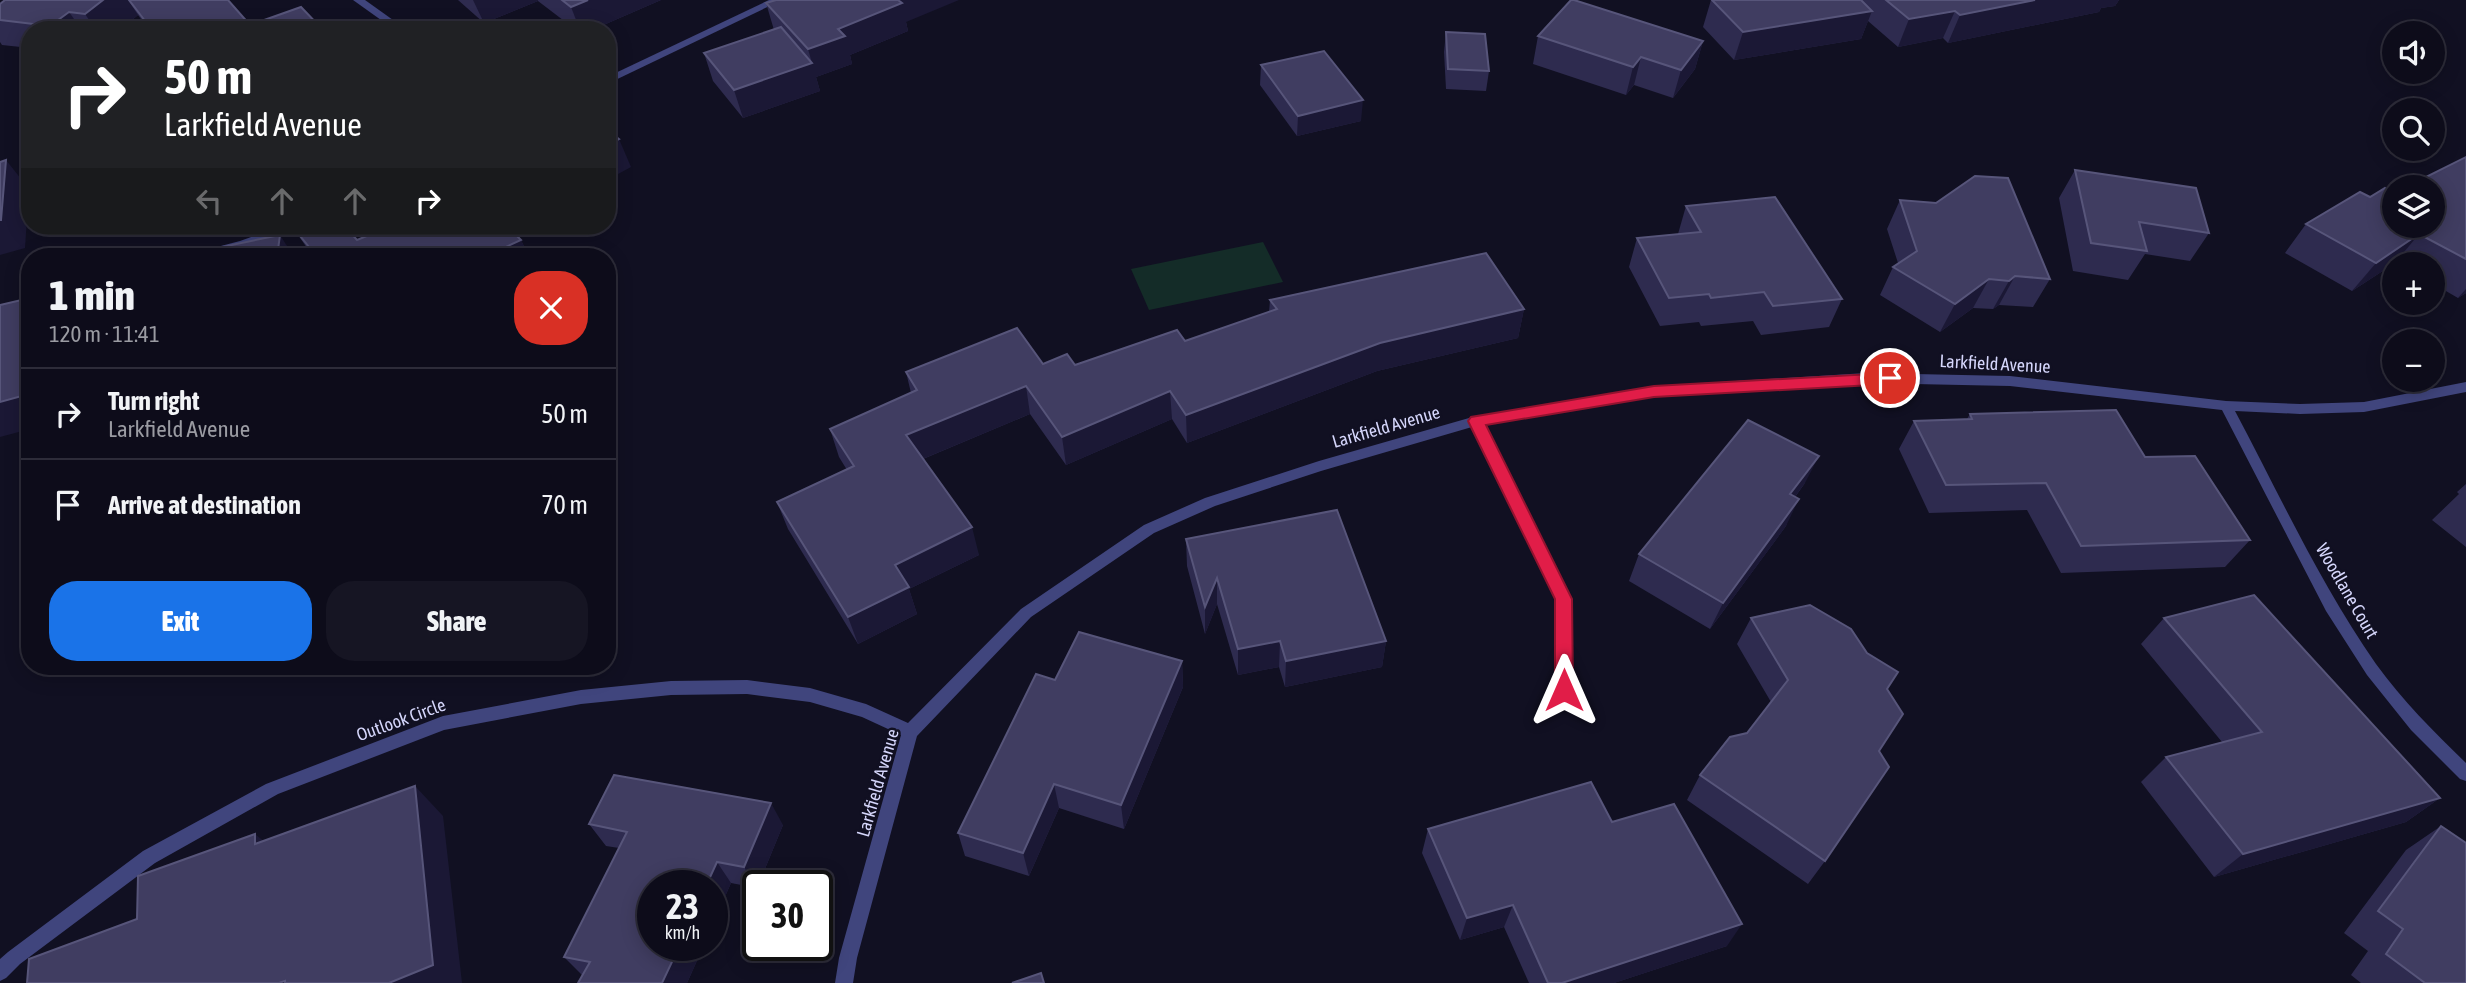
<!DOCTYPE html>
<html lang="en">
<head>
<meta charset="utf-8">
<style>
	body { margin:0; font-family:"Asap Condensed",sans-serif; background:#161523; color:#f1f3f6; height:100vh; display:flex; flex-direction:column; font-size:26px; white-space:nowrap }
	* { box-sizing:border-box; margin:0 }
	p { font-size:23px; color:#9a9ba2 }
	.icon { flex:none; width:38px; height:38px; fill:none; stroke:currentColor; stroke-width:2; stroke-linecap:round; stroke-linejoin:round }
	.map { position:relative; flex:1; overflow:hidden }
	.drawer { position:absolute; left:21px; top:248px; width:595px; height:427px; display:flex; flex-direction:column; background:#0d0c1a; border-radius:28px; box-shadow:0 4px 18px #0003,0 0 0 2px #2d2c39 }
	.drawer>* { flex:none }
	.top-card { position:absolute; left:21px; top:21px; width:595px; height:214px; border-radius:28px; box-shadow:0 4px 18px #0003,0 0 0 2px #2d2c39; background:#202124; color:#fff; overflow:hidden }
	.tools { position:absolute; left:2382px; top:21px; display:grid; gap:14px }
	.tools a { display:grid; place-items:center; width:63px; height:63px; border-radius:50%; background:#0d0c1a; box-shadow:0 4px 18px #0003,0 0 0 2px #2d2c39; font-size:35px }
	.speed { position:absolute; left:637px; top:870px; display:flex; gap:14px; font-size:35px; font-weight:700; text-align:center }
	.speed>* { display:grid; place-content:center; width:91px; height:91px; border-radius:50%; background:#0d0c1a; box-shadow:0 4px 18px #0003,0 0 0 2px #2d2c39; line-height:1 }
	.speed small { font-size:18px; font-weight:400 }
	.speed .limit { border:4px solid #111; border-radius:10px; background:#fff; color:#111 }
	.pin { position:absolute; display:grid; place-items:center; width:60px; height:60px; color:#fff; margin:-30px; border:4px solid #fff; border-radius:50%; box-shadow:0 2px 7px #0007 }
	.me { position:absolute; width:77px; margin:-38px; rotate:0deg; stroke-linejoin:round; filter:drop-shadow(0 0 5px #0008) }
	.turn { display:flex; align-items:center; gap:24px; height:147px; padding:0 28px; font-size:32px }
	.turn .icon { width:91px; height:91px; stroke-width:2.5 }
	.turn b { display:block; font-size:49px; line-height:60px }
	.lanes { display:flex; align-items:center; height:66px; padding:0 28px; background:#0003; justify-content:center; gap:35px; direction:ltr }
	.lanes .off { opacity:.35 }
	.round { display:grid; place-items:center; flex:none; width:74px; height:74px; border-radius:28px; background:#161523 }
	.overview { display:flex; align-items:center; justify-content:space-between; height:119px; padding:0 28px }
	h1 { font-size:42px; font-weight:800; line-height:52px }
	.primary-button { display:flex; gap:14px; margin-top:auto; padding:14px 28px }
	.primary-button a { flex:1; height:80px; border-radius:28px; background:#1a73e8; color:#fff; font-size:28px; font-weight:800; line-height:80px; text-align:center }
	.primary-button a+a { background:#161523; color:#f1f3f6 }
	ul { padding:0; list-style:none }
	li { display:flex; align-items:center; gap:21px; height:91px; padding:0 28px; border-top:2px solid #2d2c39 }
	li div { flex:1 }
	li b { display:block; font-size:26px }
	li em { font-style:normal }
	.map>svg:first-child { display:block }
</style>
</head>
<body>
<div class="map">
<svg width="2466" height="983" viewBox="0 0 2466 983">
	<rect width="100%" height="100%" fill="#111022"/>
	<!-- green -->
	<polygon fill="#142c28" points="1263,242 1283,282 1149,310 1131,269"/>
	<g fill="none" stroke-linecap="round" stroke-linejoin="round">
		<!-- street -->
		<g fill="#40457d" fill-rule="evenodd">
			<polygon points="353,0 365,0 407,30 395,30"/>
			<polygon points="769,0 782,0 607,84 607,77"/>
			<path d="M 281,226 L 298,226 L 296,229 C 262,242 225,259 188,257 L 190,254 L 240,241 Z"/>
			<path d="M 1866,373 L 2010,376 L 2226,401 L 2300,404 L 2364,402 L 2466,382 L 2466,392 L 2364,412 L 2300,414 L 2235,411 C 2280,496 2321,585 2376,664 C 2402,700 2434,732 2466,763 L 2466,781 L 2460,779 L 2411,730 L 2367,675 L 2326,611 L 2222,410 L 2010,386 L 1866,383 L 1654,396 L 1484,424 L 1571,599 L 1572,690 L 1570,695 L 1564,697 L 1558,695 L 1556,690 L 1557,599 L 1472,427 L 1321,471 L 1215,506 L 1154,533 L 1031,617 L 917,736 L 857,958 L 853,983 L 835,983 L 839,958 L 901,735 L 862,717 L 810,702 L 747,694 L 671,695 L 581,704 L 444,730 L 278,794 L 155,863 L 20,964 L 6,978 L 0,981 L 0,959 L 8,952 L 143,851 L 266,784 L 443,716 L 581,690 L 671,681 L 747,680 L 810,688 L 866,704 L 908,723 L 1021,609 L 1144,525 L 1205,498 L 1319,461 L 1476,416 L 1654,386 Z"/>
		</g>
	</g>
	<!-- wall -->
	<g fill="#2e2b4f">
		<polygon points="5,0 228,0 250,25 323,30 149,30 138,15 120,30 30,30 30,48 2,45 0,42 0,4"/>
		<polygon points="458,0 661,0 592,30 576,30 538,1 484,23"/>
		<polygon points="1711,0 2119,0 2115,6 2101,8 2099,12 1948,43 1943,38 1898,47 1868,21 1861,39 1734,60 1703,27"/>
		<polygon points="766,3 906,22 908,31 850,55 852,64 816,77 820,91 743,118 713,81 704,53 774,30"/>
		<polygon points="1446,32 1489,71 1486,91 1446,89 1444,52"/>
		<polygon points="1538,36 1703,41 1695,69 1673,98 1634,85 1626,95 1533,64"/>
		<polygon points="1261,65 1361,121 1297,136 1260,85"/>
		<polygon points="2466,157 2466,293 2458,298 2432,283 2432,264 2398,264 2395,263 2352,291 2285,253 2306,224 2394,193"/>
		<polygon points="2075,170 2209,233 2190,261 2145,254 2128,280 2073,271 2059,198"/>
		<polygon points="1900,200 2050,279 2033,307 1999,305 1993,309 1973,308 1940,332 1880,295 1893,267 1898,263 1887,229"/>
		<polygon points="1686,206 1842,299 1829,327 1761,335 1753,321 1701,326 1699,322 1660,326 1629,267 1637,238 1678,234"/>
		<polygon points="292,226 357,240 521,240 529,257 313,257"/>
		<polygon points="1270,300 1524,309 1518,338 1377,371 1187,443 1172,419 1066,465 1030,414 923,459 979,555 909,589 917,614 858,644 788,529 777,502 847,470 839,457 830,429 911,393 906,372 1043,364 1075,365 1185,341 1269,312"/>
		<polygon points="1970,414 2145,457 2250,540 2225,567 2061,573 2027,510 1929,513 1899,449 1914,421 1967,419"/>
		<polygon points="1805,483 1795,497 1786,526 1710,629 1629,581 1639,554"/>
		<polygon points="2466,484 2466,547 2432,520 2459,494 2457,492"/>
		<polygon points="1186,539 1386,641 1382,667 1285,687 1279,667 1238,675 1217,604 1205,634 1187,566"/>
		<polygon points="1751,618 1887,689 1879,751 1825,861 1808,884 1687,800 1700,775 1747,733 1771,702 1737,644"/>
		<polygon points="2164,618 2440,798 2406,822 2214,877 2141,782 2166,757 2222,742 2141,644"/>
		<polygon points="1182,661 1183,687 1124,829 1059,808 1029,876 965,856 958,833 1055,680"/>
		<polygon points="1612,822 1727,946 1614,983 1529,983 1504,927 1460,940 1422,853 1428,829"/>
		<polygon points="589,824 783,825 757,888 731,883 712,926 712,886 653,945 704,945 687,983 582,975 564,957 619,848 606,846"/>
		<polygon points="2441,826 2466,983 2361,983 2351,975 2368,951 2344,933 2406,850"/>
	</g>
	<!-- shaded-wall -->
	<g fill="#1b1835">
		<polygon points="103,0 128,0 138,15 120,30 96,30 85,14"/>
		<polygon points="473,0 538,0 538,1 484,23"/>
		<polygon points="588,0 661,0 592,30 580,30 571,7"/>
		<polygon points="895,0 959,0 906,22 908,31 850,55 852,64 816,77 820,91 743,118 734,90 812,63 808,49 838,29"/>
		<polygon points="2035,0 2119,0 2115,6 2101,8 2099,12 1948,43 1960,15"/>
		<polygon points="1872,11 1861,39 1734,60 1743,32"/>
		<polygon points="1955,11 1943,38 1898,47 1909,19"/>
		<polygon points="69,12 82,30 53,30 50,26"/>
		<polygon points="1703,41 1695,69 1673,98 1681,70"/>
		<polygon points="1641,57 1634,85 1626,95 1633,67"/>
		<polygon points="1363,100 1361,121 1297,136 1298,116"/>
		<polygon points="619,139 631,167 607,180 607,145"/>
		<polygon points="6,160 29,189 25,248 0,255 0,220"/>
		<polygon points="2419,234 2395,263 2352,291 2376,263"/>
		<polygon points="280,235 294,257 277,257"/>
		<polygon points="521,240 529,257 484,257"/>
		<polygon points="2015,276 1999,305 1993,309 2009,281"/>
		<polygon points="1989,279 1973,308 1940,332 1955,304"/>
		<polygon points="2466,289 2466,293 2458,298"/>
		<polygon points="1524,309 1518,338 1377,371 1187,443 1186,415 1380,343"/>
		<polygon points="1026,386 1030,414 913,463 906,435"/>
		<polygon points="30,390 30,429 0,437 0,402"/>
		<polygon points="1170,391 1172,419 1066,465 1062,437"/>
		<polygon points="1819,456 1805,483 1777,521 1790,494"/>
		<polygon points="1799,499 1786,526 1710,629 1723,603"/>
		<polygon points="972,527 979,555 909,589 917,614 858,644 848,617 895,565"/>
		<polygon points="1217,578 1217,604 1205,634 1205,607"/>
		<polygon points="1280,641 1279,667 1238,675 1238,649"/>
		<polygon points="1386,641 1382,667 1285,687 1286,661"/>
		<polygon points="1182,661 1183,687 1124,829 1121,805"/>
		<polygon points="1054,784 1059,808 1029,876 1023,853"/>
		<polygon points="415,786 443,816 462,983 389,983"/>
		<polygon points="2440,798 2406,822 2214,877 2243,854"/>
		<polygon points="771,803 783,825 757,888 744,867"/>
		<polygon points="255,834 289,862 255,844"/>
		<polygon points="717,862 731,883 712,926 712,886 706,886"/>
		<polygon points="1513,905 1504,927 1460,940 1467,918"/>
		<polygon points="1742,924 1727,946 1614,983 1562,983"/>
		<polygon points="680,945 704,945 687,983 662,983"/>
	</g>
	<!-- building -->
	<g fill="#403d61" stroke="#57557a" stroke-width="2">
		<polygon points="5,0 103,0 85,14 69,12 50,26 0,20 0,4"/>
		<polygon points="129,0 228,0 250,25 301,7 323,30 152,30"/>
		<polygon points="562,0 588,0 571,7"/>
		<polygon points="776,0 898,0 902,3 838,29 845,36 808,49 766,3"/>
		<polygon points="1571,0 1574,0 1703,41 1681,70 1641,57 1633,67 1538,36"/>
		<polygon points="1712,0 1861,0 1872,11 1743,32"/>
		<polygon points="1886,0 2035,0 1960,15 1955,11 1909,19"/>
		<polygon points="781,27 812,63 734,90 704,53"/>
		<polygon points="1446,32 1485,34 1489,71 1448,69"/>
		<polygon points="1324,51 1363,100 1298,116 1261,65"/>
		<polygon points="607,130 619,139 607,145"/>
		<polygon points="2466,157 2466,259 2419,234 2376,263 2306,224 2360,192 2370,197 2385,188 2394,193 2394,226 2432,226 2432,187 2406,187"/>
		<polygon points="6,160 1,220 0,220 0,162"/>
		<polygon points="2075,170 2196,188 2209,233 2139,222 2147,251 2091,243"/>
		<polygon points="1975,176 2008,178 2050,279 2015,276 2009,281 1989,279 1955,304 1893,267 1917,251 1900,200 1936,203"/>
		<polygon points="1775,197 1842,299 1773,306 1764,292 1711,298 1709,294 1669,298 1637,238 1701,232 1686,206"/>
		<polygon points="292,226 345,226 357,240 391,226 507,226 521,240 484,257 317,257"/>
		<polygon points="280,235 277,257 210,257 212,249"/>
		<polygon points="1486,253 1524,309 1380,343 1186,415 1170,391 1062,437 1026,386 906,435 972,527 895,565 909,587 848,617 777,502 854,466 830,429 917,390 906,372 1017,328 1043,364 1067,354 1075,365 1177,330 1185,341 1277,309 1270,300"/>
		<polygon points="30,298 29,394 0,402 0,305"/>
		<polygon points="2116,410 2145,457 2195,456 2250,540 2081,546 2046,483 1946,485 1914,421 1972,419 1970,414"/>
		<polygon points="1748,420 1819,456 1790,494 1799,499 1723,603 1639,554"/>
		<polygon points="1337,510 1386,641 1286,661 1280,641 1238,649 1217,578 1205,607 1186,539"/>
		<polygon points="2254,595 2440,798 2243,854 2166,757 2262,732 2164,618"/>
		<polygon points="1810,605 1851,629 1867,653 1898,672 1887,689 1903,714 1879,751 1889,767 1825,861 1700,775 1730,737 1747,733 1788,680 1751,618"/>
		<polygon points="1079,632 1182,661 1121,805 1054,784 1023,853 958,833 1036,674 1055,680"/>
		<polygon points="614,775 771,803 744,867 717,862 706,886 653,886 653,945 680,945 662,983 578,983 590,962 564,957 627,832 589,824"/>
		<polygon points="1591,782 1612,822 1674,804 1742,924 1562,983 1548,983 1513,905 1467,918 1428,829"/>
		<polygon points="415,786 433,965 389,983 285,983 285,981 279,983 27,983 29,959 137,919 138,876 255,834 255,844"/>
		<polygon points="2441,826 2466,843 2466,983 2425,983 2386,954 2403,929 2378,911"/>
		<polygon points="1041,973 1044,983 1012,983"/>
	</g>
	<!-- route -->
	<polygon fill="#e11d48" stroke="#92132f" stroke-width="2" points="1890,373 1897,378 1890,384 1654,397 1486,425 1572,599 1573,690 1570,695 1564,698 1557,695 1555,690 1555,599 1468,421 1471,417 1654,386"/>
	<g text-anchor="middle" stroke-width="5" stroke-linejoin="round" paint-order="stroke">
		<!-- street labels -->
		<g font-size="18" fill="#d5d6fb" stroke="#111022">
			<text transform="translate(1995 364) rotate(3)" y="6">Larkfield Avenue</text>
			<text transform="translate(1386 427) rotate(-16)" y="6">Larkfield Avenue</text>
			<text transform="translate(2347 591) rotate(60)" y="6">Woodlane Court</text>
			<text transform="translate(401 720) rotate(-20)" y="6">Outlook Circle</text>
			<text transform="translate(878 783) rotate(-74)" y="6">Larkfield Avenue</text>
		</g>
	</g>
</svg>
<div class="tools">
<a><svg class="icon" aria-label="sound" viewBox="0 0 24 24"><path d="M4 9h4l5-4v14l-5-4H4zM17 9q2 3 0 6"/></svg></a>
<a><svg class="icon" aria-label="search" viewBox="0 0 24 24"><circle cx="10" cy="10" r="6"/><path d="M15 15l6 6"/></svg></a>
<a><svg class="icon" aria-label="layers" viewBox="0 0 24 24"><path d="M12 4l9 5-9 5-9-5zM3 14l9 5 9-5"/></svg></a>
<a>+</a>
<a>−</a>
</div>
<div class="speed"><div>23<small>km/h</small></div><div class="limit">30</div></div>
<div class="pin" style="left:1890px;top:378px;background:#d93025"><svg class="icon" aria-label="arrive" viewBox="0 0 24 24"><path d="M6 21V4h12l-3 4 3 4H6"/></svg></div>
<svg class="me" style="left:1564px;top:690px" viewBox="-20 -20 40 40"><path d="M0-17L14 15 0 8-14 15z" fill="#e11d48" stroke="#fff" stroke-width="4"/></svg>
<div class="top-card">
<div class="turn"><svg class="icon" aria-label="right" viewBox="0 0 24 24"><path d="M7 20v-9h11M14 6l5 5-5 5"/></svg><div><b>50 m</b>Larkfield Avenue</div></div>
<div class="lanes"><svg class="icon off" aria-label="left" viewBox="0 0 24 24"><path d="M17 20v-9H6M10 6l-5 5 5 5"/></svg><svg class="icon off" aria-label="ahead" viewBox="0 0 24 24"><path d="M12 20V5M6 11l6-6 6 6"/></svg><svg class="icon off" aria-label="ahead" viewBox="0 0 24 24"><path d="M12 20V5M6 11l6-6 6 6"/></svg><svg class="icon" aria-label="right" viewBox="0 0 24 24"><path d="M7 20v-9h11M14 6l5 5-5 5"/></svg></div>
</div>
<section class="drawer">
<div class="overview"><div><h1>1 min</h1><p>120 m · 11:41</p></div><a class="round" style="background:#d93025;color:#fff"><svg class="icon" aria-label="close" viewBox="0 0 24 24"><path d="M6 6l12 12M18 6L6 18"/></svg></a></div>
<ul>
<li><svg class="icon" aria-label="right" viewBox="0 0 24 24"><path d="M7 20v-9h11M14 6l5 5-5 5"/></svg><div><b>Turn right</b><p>Larkfield Avenue</p></div><em>50 m</em></li>
<li><svg class="icon" aria-label="arrive" viewBox="0 0 24 24"><path d="M6 21V4h12l-3 4 3 4H6"/></svg><div><b>Arrive at destination</b></div><em>70 m</em></li>
</ul>
<div class="primary-button"><a>Exit</a><a>Share</a></div>
</section>
</div>
</body>
</html>
